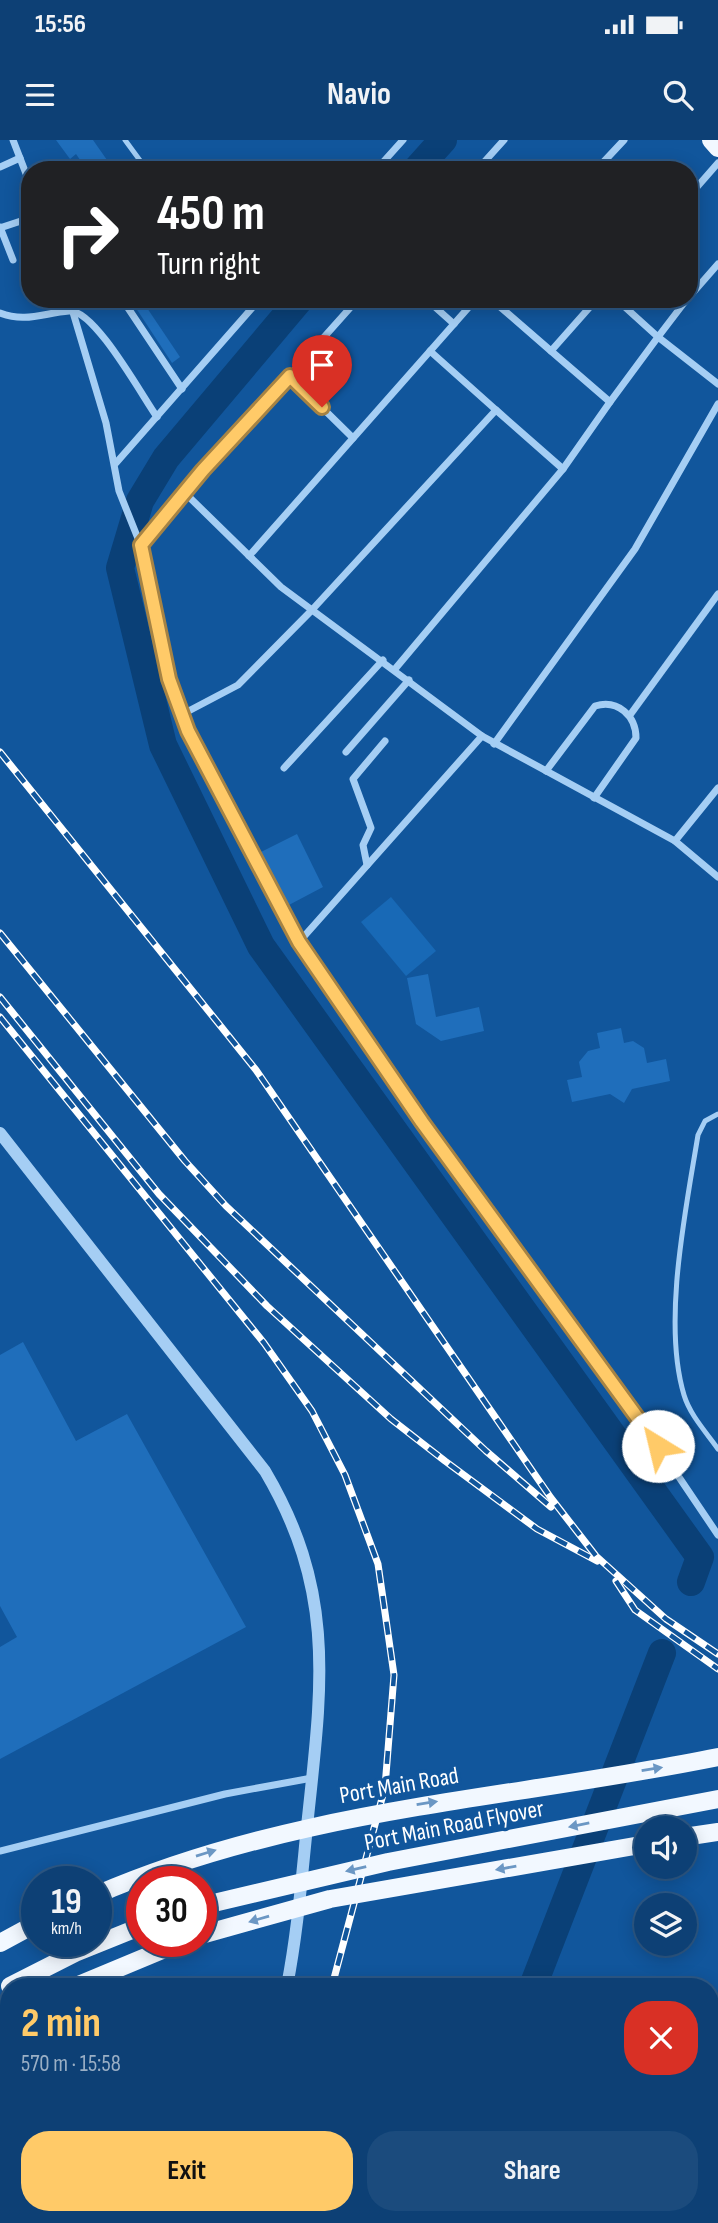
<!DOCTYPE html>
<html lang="en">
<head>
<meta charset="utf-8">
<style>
	body { margin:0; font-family:"Sofia Sans Condensed",sans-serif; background:#1b4b7d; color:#f1f3f6; height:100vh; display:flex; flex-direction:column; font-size:26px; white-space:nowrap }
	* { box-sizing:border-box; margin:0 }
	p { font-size:23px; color:#9aafc5 }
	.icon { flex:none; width:38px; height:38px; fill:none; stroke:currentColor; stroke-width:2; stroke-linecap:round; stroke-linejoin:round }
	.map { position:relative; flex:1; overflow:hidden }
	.panel { position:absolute; left:0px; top:1838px; width:719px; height:247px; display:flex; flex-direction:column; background:#0d4075; border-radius:28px 28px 0 0; box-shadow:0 4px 18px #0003,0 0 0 2px #2d5987 }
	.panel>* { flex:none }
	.hud { position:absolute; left:21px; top:21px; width:677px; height:147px; border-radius:28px; box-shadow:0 4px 18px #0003,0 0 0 2px #2d5987; background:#202124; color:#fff; overflow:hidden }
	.controls { position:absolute; left:634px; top:1676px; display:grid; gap:14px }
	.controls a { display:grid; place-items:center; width:63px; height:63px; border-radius:50%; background:#0d4075; box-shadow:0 4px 18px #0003,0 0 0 2px #2d5987; font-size:35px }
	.speed { position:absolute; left:21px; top:1726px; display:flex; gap:14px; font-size:35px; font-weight:700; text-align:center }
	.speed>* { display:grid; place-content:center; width:91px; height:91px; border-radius:50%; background:#0d4075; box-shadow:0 4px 18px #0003,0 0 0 2px #2d5987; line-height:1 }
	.speed small { font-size:18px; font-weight:400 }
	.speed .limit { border:10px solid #d22; background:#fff; color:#111 }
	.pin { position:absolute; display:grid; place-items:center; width:60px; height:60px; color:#fff; margin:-72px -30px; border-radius:50% 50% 50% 0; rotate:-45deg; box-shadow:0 0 7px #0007 }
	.pin .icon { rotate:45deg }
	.me { position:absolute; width:77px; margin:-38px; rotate:324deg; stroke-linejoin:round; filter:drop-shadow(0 0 5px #0008) }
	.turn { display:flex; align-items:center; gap:24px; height:147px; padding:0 21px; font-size:32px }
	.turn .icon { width:91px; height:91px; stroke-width:2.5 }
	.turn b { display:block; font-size:49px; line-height:60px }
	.round { display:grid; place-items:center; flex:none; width:74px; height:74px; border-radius:28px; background:#1b4b7d }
	.head { display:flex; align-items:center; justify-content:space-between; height:119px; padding:0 21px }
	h1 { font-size:42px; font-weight:700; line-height:52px; color:#ffca68 }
	.button { display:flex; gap:14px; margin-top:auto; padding:14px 21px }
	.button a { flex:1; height:80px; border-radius:28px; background:#ffca68; color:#111; font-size:28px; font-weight:700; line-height:80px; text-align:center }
	.button a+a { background:#1b4b7d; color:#f1f3f6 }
	.status { display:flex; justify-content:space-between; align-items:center; height:49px; padding:0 35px; background:#0d4075; direction:ltr }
	.status svg { height:19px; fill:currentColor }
	header { display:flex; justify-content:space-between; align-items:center; height:91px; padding:0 21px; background:#0d4075; font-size:32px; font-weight:700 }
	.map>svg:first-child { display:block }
</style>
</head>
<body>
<div class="status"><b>15:56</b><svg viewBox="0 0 49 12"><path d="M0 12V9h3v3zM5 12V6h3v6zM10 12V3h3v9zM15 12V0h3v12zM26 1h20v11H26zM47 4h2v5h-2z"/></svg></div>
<header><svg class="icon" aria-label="menu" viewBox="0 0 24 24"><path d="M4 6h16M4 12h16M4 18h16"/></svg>Navio<svg class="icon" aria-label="search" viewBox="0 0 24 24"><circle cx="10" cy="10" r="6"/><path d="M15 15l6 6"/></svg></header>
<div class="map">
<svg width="718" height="2083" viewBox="0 0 718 2083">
	<rect width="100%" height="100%" fill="#11569c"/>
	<!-- green -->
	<polygon fill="#1869b6" points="391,757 436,811 406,836 361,782"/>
	<!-- water -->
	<polygon fill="#0a4077" stroke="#97caf8" stroke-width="2" points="9,1941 9,2076 144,2076 145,2083 0,2083 0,1945"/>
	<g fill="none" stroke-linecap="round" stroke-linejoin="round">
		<!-- stream -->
		<g stroke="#97caf8" stroke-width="4.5">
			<polyline points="710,1976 718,1971"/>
			<polyline points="560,2083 570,2076"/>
		</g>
		<!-- river -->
		<g stroke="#0a4077" stroke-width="28">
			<polyline points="416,30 443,0"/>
			<polyline points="300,159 166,318 140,361 120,428 163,605 261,806 700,1417 691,1442"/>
			<polyline points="533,1846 662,1513"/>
			<polyline points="491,2076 494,2083"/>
		</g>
	</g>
	<!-- building -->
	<g fill="#1f6ebb">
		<polygon points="56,0 93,0 114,30 87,30 76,14 70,19"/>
		<polygon points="130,159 141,159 180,217 172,223"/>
		<polygon points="297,694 323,747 287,766 259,713"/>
		<polygon points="428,834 436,877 479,867 484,891 441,901 416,884 407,838"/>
		<polygon points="621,888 624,903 633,901 644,908 647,923 666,919 670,941 632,949 624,963 610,954 572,962 567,940 582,937 579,922 588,911 600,908 597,893"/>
		<polygon points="23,1202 76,1301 127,1274 246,1487 0,1619 0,1507 17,1497 0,1466 0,1215"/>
	</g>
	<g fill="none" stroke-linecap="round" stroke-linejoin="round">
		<!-- service -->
		<g stroke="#a5cef4" stroke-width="5">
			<polyline points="125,0 147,30"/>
			<path d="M 718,974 L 705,981 L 698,995 C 686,1069 662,1182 684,1255 C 690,1275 706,1292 718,1309"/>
		</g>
		<!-- minor -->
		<g stroke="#a5cef4" stroke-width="7">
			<polyline points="13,0 30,44"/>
			<polyline points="0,27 20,18"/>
			<polyline points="376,30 403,0"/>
			<polyline points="477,30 504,0"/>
			<polyline points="596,30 624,0"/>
			<polyline points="690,55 718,23"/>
			<polyline points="0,87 13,120"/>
			<polyline points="0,88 30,78"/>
			<polyline points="690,156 718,124"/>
			<polyline points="69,159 106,283 119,351 141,406 185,353 281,447 482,596 675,701 718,648"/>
			<polyline points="122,159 182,249"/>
			<polyline points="426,159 454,184"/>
			<polyline points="491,159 551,211 597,159"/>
			<polyline points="616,159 658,197 687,159"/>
			<path d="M 0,173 C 25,183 44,173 69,171 C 94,168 142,256 157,277"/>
			<polyline points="551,211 610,262 658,197 718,244"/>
			<polyline points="290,236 353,298"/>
			<polyline points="116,323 260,159"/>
			<polyline points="563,329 610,262"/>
			<polyline points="185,353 358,159"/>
			<polyline points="141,406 169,539 188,591 299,802 422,981 658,1306 718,1395"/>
			<polyline points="249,416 476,159"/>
			<polyline points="395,529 563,329 496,270"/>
			<polyline points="181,575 238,545 311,471 496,270 430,211"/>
			<polyline points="630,575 718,454"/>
			<polyline points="494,604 635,409 718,264"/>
			<polyline points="346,612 409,540"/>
			<polyline points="284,628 383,520"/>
			<path d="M 546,631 L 595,566 C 618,559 636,576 636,598 L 594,658"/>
			<polyline points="675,701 718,737"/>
			<polyline points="367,725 363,705 371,688 353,639 385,601"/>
			<polyline points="299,802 482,596"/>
			<polyline points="0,1711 225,1654 312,1638"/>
			<polyline points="710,1893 718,1888"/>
			<polyline points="328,2076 333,2083"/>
			<polyline points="441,2083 452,2076"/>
		</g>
		<!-- tertiary -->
		<g stroke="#a5cef4" stroke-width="12">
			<path d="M 0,993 L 265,1331 C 336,1451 322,1545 308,1677 C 302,1733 298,1790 287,1846"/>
			<polyline points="233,2083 235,2076"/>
		</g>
		<!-- primary -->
		<g stroke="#f2f8ff" stroke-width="18">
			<polyline points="711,0 718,8"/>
			<polyline points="684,1697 718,1692"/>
			<polyline points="0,1803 37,1783"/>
			<polyline points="10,1846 75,1813 142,1786"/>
			<polyline points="76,1846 184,1801"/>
			<polyline points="0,1884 9,1879"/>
		</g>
		<!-- rail casing -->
		<g stroke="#fff" stroke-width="7">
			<g id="rail">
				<polyline points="0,612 256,930 551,1358 596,1416 666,1479 718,1514"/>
				<polyline points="0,793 185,1021 226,1066 486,1311 551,1367"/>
				<polyline points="0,857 159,1054 267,1166 391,1279 445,1321 537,1389 597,1421"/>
				<polyline points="0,877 264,1203 312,1271 345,1335 378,1424 394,1535 385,1647 332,1846"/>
				<polyline points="616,1441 635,1470 718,1529"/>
				<polyline points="275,2083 277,2076"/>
			</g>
		</g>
		<!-- rail -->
		<use href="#rail" stroke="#11569c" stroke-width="4.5" stroke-dasharray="13" stroke-linecap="butt"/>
		<!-- primary-bridge -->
		<g stroke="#f2f8ff" stroke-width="18">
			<path d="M 96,1755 C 297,1668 507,1660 718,1617"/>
			<polyline points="201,1766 388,1722 718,1659"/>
			<polyline points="201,1795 330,1759 646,1704"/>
		</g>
	</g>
	<!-- one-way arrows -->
	<defs><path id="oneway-solid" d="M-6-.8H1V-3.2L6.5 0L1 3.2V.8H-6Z" transform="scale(1.75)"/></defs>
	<g fill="#6b97c4">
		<use href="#oneway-solid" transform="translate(652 1629) rotate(-9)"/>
		<use href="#oneway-solid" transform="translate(427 1663) rotate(-9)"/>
		<use href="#oneway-solid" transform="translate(579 1685) rotate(169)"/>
		<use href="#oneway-solid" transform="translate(206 1713) rotate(-17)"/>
		<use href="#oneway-solid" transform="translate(506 1728) rotate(170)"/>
		<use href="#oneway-solid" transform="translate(356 1729) rotate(167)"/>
		<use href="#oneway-solid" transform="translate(259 1779) rotate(164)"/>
	</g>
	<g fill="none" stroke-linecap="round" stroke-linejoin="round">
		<!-- route casing -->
		<g stroke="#a68344" stroke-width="18">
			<polyline id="route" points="322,267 290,236 203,330 141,405 169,539 188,591 299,802 422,982 658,1306"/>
		</g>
		<!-- route -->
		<use href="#route" stroke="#ffca68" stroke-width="12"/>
	</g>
	<g text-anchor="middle" stroke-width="7" stroke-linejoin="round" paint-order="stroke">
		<!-- street labels -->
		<g font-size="24" fill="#fff" stroke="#11569c">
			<text transform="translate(399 1645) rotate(-10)" y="8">Port Main Road</text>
			<text transform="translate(454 1685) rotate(-11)" y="8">Port Main Road Flyover</text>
		</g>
	</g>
</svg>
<div class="controls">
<a><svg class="icon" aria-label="sound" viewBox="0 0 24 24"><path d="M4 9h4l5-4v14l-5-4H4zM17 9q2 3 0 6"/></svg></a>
<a><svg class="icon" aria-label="layers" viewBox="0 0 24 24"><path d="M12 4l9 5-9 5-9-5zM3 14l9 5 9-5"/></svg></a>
</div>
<div class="speed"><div>19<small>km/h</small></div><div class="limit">30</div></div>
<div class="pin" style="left:322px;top:267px;background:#d93025"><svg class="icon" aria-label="arrive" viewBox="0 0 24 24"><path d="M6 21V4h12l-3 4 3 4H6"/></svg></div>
<svg class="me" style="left:658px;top:1306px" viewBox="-20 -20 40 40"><circle r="19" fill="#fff"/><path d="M0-13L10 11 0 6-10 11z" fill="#ffca68"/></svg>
<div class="hud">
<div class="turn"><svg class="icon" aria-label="right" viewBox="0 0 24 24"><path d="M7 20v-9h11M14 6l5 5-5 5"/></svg><div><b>450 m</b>Turn right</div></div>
</div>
<section class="panel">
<div class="head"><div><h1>2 min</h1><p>570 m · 15:58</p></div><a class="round" style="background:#d93025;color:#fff"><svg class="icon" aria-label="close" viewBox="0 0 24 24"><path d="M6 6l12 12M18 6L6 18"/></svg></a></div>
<div class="button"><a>Exit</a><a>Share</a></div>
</section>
</div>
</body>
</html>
